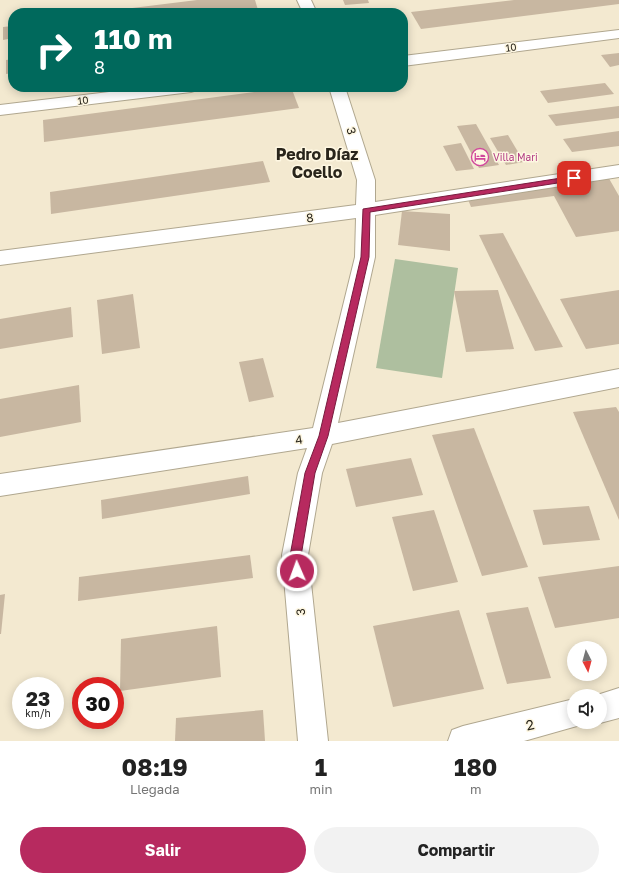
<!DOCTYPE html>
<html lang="es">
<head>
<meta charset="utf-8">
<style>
	body { margin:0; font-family:"Golos Text",sans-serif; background:#f2f2f2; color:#222; height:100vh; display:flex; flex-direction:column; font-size:15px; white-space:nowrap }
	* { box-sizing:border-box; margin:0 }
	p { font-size:13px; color:#767676 }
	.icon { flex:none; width:22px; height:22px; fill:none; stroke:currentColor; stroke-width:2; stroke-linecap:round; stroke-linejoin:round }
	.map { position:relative; height:741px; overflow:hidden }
	.sheet { display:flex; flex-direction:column; background:#fff; flex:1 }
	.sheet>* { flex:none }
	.banner { position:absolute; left:8px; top:8px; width:400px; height:84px; border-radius:16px; box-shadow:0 2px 10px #0003; background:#00695c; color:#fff; overflow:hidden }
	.needle { width:26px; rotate:174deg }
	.tools { position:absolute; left:567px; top:641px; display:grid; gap:8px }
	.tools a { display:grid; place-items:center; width:40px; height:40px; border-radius:50%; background:#fff; box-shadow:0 2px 10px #0003; font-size:20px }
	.speed { position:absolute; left:12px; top:677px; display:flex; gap:8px; font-size:20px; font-weight:700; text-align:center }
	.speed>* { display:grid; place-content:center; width:52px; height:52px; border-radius:50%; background:#fff; box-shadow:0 2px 10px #0003; line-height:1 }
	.speed small { font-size:10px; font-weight:400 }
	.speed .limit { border:6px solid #d22; background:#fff; color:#111 }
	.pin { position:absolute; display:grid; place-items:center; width:34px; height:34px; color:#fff; margin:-17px; border-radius:8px; box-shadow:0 2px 6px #0006 }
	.me { position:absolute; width:44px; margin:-22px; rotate:358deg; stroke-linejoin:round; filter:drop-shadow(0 0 3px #0008) }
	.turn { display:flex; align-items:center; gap:14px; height:84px; padding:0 20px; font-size:18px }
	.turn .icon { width:52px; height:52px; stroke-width:2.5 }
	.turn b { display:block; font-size:28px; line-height:34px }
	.eta { display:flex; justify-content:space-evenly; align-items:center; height:68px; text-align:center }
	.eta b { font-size:24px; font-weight:700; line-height:28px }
	.action { display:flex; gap:8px; margin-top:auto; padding:8px 20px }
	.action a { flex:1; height:46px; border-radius:24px; background:#b72a5f; color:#fff; font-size:16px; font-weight:700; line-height:46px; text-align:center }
	.action a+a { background:#f2f2f2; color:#222 }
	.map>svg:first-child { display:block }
</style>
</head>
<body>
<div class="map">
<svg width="619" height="741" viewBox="0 0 619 741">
	<rect width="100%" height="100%" fill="#f3e9d0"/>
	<!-- green -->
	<polygon fill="#aebf9f" points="395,259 458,268 442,378 376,368"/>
	<!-- building -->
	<g fill="#c8b7a1">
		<polygon points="197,0 255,0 258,10 232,13 92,13"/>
		<polygon points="343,0 368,0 369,3 345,5"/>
		<polygon points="514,0 619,0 619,4 421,29 411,12"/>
		<polygon points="13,26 13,38 3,40 3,27"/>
		<polygon points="619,53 619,65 610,67 601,55"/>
		<polygon points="13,59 13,73 6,74 6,60"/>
		<polygon points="605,83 614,94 548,103 540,91"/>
		<polygon points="291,87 299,108 44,142 43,120"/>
		<polygon points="619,106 619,118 556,126 548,115"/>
		<polygon points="476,124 499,165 479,168 457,126"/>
		<polygon points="619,131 619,146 572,152 563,139"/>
		<polygon points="508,135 524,162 506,165 490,138"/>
		<polygon points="461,143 474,169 456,171 443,146"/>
		<polygon points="263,161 270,182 51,214 50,192"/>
		<polygon points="607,175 619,196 619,231 576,237 554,196 471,207 467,197"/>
		<polygon points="402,211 450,214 450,251 398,245"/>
		<polygon points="503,233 563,347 535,351 479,235"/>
		<polygon points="498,290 514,349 466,352 454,291"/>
		<polygon points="619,290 619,344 586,349 560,299"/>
		<polygon points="133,294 140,348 102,354 97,300"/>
		<polygon points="71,307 73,337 0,349 0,319"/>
		<polygon points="263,358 274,397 249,402 239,362"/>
		<polygon points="79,385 81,422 0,437 0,399"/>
		<polygon points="616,407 619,412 619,520 573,412"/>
		<polygon points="474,428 528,567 482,576 432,435"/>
		<polygon points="411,458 423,495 356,507 346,469"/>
		<polygon points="248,476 250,494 102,519 101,500"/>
		<polygon points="589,506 600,540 543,545 533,510"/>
		<polygon points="434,510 458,582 413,591 392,517"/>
		<polygon points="250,555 253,578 78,601 79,577"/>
		<polygon points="619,566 619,618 555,628 538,577"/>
		<polygon points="5,594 1,634 0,634 0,595"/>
		<polygon points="528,607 551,678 507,684 486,613"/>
		<polygon points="459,610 484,689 393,707 373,626"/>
		<polygon points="217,626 221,677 120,691 121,639"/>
		<polygon points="263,710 265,741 175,741 176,718"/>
	</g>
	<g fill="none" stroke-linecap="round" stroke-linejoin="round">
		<!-- minor casing -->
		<g stroke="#b0a78f" stroke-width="2">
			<g id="minor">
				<polygon points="297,0 311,0 317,13 303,13"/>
				<polygon points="619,30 619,38 403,66 403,56"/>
				<polygon points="151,87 199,87 197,90 191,92 0,115 0,105"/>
				<polygon points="329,87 345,87 375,180 375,202 619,165 619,177 375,215 375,257 338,423 619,369 619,387 332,444 322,473 308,555 328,741 298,741 282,555 298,473 307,448 0,496 0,474 313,428 355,257 356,218 0,265 0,251 356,205 357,180"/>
			</g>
		</g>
		<!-- tertiary casing -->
		<g stroke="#b0a78f" stroke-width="2">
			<g id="tertiary">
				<polygon points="619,688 619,718 600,723 599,722 600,696 594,696"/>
				<polygon points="574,699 574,722 585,722 584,724 524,741 448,741 452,730 463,726"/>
			</g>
		</g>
		<!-- minor -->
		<use href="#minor" fill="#fff" fill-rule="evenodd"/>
		<!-- tertiary -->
		<use href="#tertiary" fill="#fff" fill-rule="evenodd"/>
	</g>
	<!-- route -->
	<polygon fill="#b72a5f" stroke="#771b3e" points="574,176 578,178 577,180 370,212 369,257 328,436 315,473 301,556 302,571 301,574 297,576 293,574 290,556 305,473 319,436 361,257 363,209"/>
	<!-- icons -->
	<defs>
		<g id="hotel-ring" transform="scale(0.9)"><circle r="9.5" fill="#fef7e2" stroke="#d1479c" stroke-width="1.5"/><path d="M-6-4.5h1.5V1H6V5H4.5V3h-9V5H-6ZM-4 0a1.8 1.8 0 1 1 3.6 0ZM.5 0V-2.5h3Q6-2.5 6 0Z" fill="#d1479c"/></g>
	</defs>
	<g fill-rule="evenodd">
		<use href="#hotel-ring" x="480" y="157"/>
	</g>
	<g text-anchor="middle" stroke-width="3" stroke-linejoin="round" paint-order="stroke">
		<!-- far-street labels -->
		<g font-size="10" fill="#29251b" stroke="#fef7e2">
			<text transform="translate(511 47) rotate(-7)" y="4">10</text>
			<text transform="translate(83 100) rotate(-7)" y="4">10</text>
		</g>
		<!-- far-hotel labels -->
		<g font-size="10" fill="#b23c85" stroke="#fef7e2" text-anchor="start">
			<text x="493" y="161">Villa Mari</text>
		</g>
		<!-- street labels -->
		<g font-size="12" fill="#29251b" stroke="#fef7e2">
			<text transform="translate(351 131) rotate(73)" y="4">3</text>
			<text transform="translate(310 218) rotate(-7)" y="4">8</text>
			<text transform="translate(299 440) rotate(-9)" y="4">4</text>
			<text transform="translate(301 612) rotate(-96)" y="4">3</text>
		</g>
		<!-- near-street labels -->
		<g font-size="14" fill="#29251b" stroke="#fef7e2">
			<text transform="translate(530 725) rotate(-14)" y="5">2</text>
		</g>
		<!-- district labels -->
		<g font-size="16" font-weight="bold" fill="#29251b" stroke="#fef7e2">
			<text x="317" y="160">Pedro Díaz<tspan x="317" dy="18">Coello</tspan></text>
		</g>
	</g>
</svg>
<div class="tools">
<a><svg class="needle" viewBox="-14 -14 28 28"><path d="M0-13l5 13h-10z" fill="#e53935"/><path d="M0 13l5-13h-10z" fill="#767676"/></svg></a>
<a><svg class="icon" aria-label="sound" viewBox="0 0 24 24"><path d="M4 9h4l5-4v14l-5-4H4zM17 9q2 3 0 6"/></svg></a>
</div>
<div class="speed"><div>23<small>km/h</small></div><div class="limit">30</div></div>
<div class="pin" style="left:574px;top:178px;background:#d93025"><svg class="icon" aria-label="arrive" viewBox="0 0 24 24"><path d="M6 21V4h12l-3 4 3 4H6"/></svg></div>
<svg class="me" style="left:297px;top:571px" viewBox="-20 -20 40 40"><circle r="17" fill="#b72a5f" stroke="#fff" stroke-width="3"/><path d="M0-11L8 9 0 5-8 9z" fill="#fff"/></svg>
<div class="banner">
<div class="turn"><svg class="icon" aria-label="right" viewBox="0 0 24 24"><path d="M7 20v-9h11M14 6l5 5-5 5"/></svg><div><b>110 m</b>8</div></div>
</div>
</div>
<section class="sheet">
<div class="eta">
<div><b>08:19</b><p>Llegada</p></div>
<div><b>1</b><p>min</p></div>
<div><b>180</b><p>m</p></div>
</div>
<div class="action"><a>Salir</a><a>Compartir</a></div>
</section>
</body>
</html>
